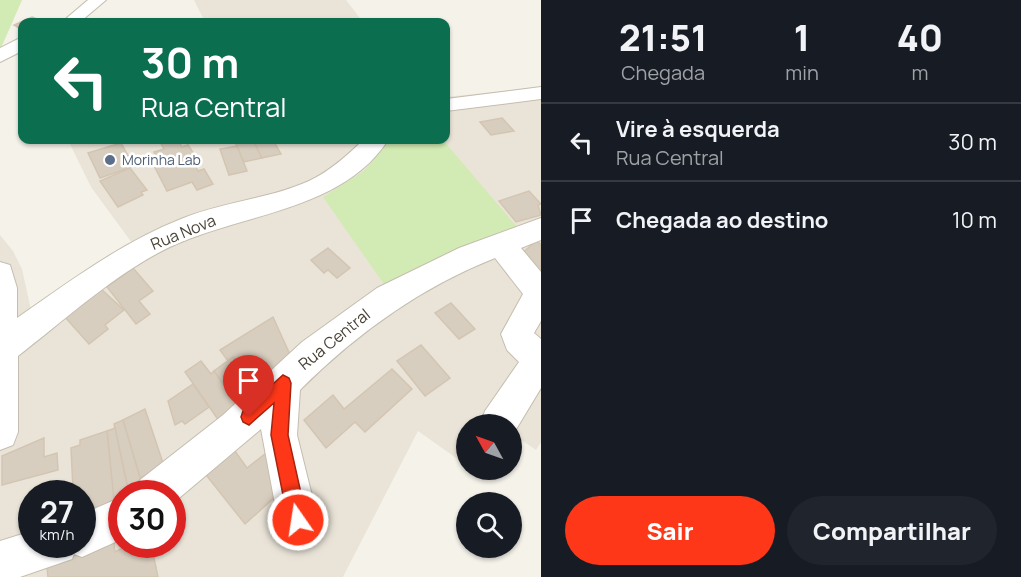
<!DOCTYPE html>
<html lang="pt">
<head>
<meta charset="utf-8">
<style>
	body { margin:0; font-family:Manrope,sans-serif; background:#20242c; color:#f1f3f6; height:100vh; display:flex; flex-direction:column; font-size:22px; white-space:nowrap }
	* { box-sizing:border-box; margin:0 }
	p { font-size:20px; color:#9ea1a6 }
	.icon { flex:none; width:33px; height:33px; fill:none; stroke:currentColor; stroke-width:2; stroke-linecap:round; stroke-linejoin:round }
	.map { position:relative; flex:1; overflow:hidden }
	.panel { display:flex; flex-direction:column; background:#171b24; width:480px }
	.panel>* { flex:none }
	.top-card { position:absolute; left:18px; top:18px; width:432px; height:126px; border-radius:12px; box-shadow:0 2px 4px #0004; background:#0b6e4f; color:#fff; overflow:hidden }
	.needle { width:39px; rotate:310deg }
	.buttons { position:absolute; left:456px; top:414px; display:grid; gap:12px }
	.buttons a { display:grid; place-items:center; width:66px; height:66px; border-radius:50%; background:#171b24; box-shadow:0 2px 4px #0004; font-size:30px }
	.speed { position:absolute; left:18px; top:480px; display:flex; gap:12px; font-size:30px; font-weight:700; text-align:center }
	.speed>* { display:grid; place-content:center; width:78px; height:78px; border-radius:50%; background:#171b24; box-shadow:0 2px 4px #0004; line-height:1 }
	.speed small { font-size:15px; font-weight:400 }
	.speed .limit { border:9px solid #d22; background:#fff; color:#111 }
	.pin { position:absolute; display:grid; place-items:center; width:51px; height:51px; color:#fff; margin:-62px -26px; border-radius:50% 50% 50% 0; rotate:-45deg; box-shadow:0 0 6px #0007 }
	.pin .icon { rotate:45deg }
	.me { position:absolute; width:66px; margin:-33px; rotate:347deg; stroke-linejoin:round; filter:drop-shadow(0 0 4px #0008) }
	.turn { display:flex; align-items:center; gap:21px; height:126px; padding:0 24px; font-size:27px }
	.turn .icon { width:78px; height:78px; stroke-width:2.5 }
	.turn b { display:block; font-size:42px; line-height:51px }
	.eta { display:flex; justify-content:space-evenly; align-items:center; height:102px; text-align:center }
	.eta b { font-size:36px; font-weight:800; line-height:42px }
	.button { display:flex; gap:12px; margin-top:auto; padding:12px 24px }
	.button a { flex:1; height:69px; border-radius:36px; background:#fe3718; color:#fff; font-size:24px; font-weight:800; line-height:69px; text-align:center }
	.button a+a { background:#20242c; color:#f1f3f6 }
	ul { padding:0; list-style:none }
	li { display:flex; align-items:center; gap:18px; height:78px; padding:0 24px; border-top:2px solid #363941 }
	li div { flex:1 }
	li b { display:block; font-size:22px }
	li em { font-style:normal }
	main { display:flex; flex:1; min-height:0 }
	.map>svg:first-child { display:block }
</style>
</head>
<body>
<main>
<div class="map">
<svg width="541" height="577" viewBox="0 0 541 577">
	<rect width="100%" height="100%" fill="#f5f2ea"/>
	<!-- residential -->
	<g fill="#eae4d8" fill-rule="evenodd">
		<polygon points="194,0 346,0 363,22 205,22"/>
		<path d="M 541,87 L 541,442 L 536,450 L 514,435 L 512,439 L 512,424 L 466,424 L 466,465 L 418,431 L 343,577 L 0,577 L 0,235 L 13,251 L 22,269 L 31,310 L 132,243 L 91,187 L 68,140 L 446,140 L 446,97 ZM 32,494 L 82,494 L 82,544 L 32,544 ZM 122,494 L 172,494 L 172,544 L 122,544 Z"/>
	</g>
	<!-- green -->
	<g fill="#d2eab3">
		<polygon points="0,0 22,0 1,48 0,47"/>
		<polygon points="389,140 443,140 517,227 388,290 323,197 364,171"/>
	</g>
	<!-- building -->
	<g fill="#d8cebf" stroke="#d3c5b2" stroke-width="1.5">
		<polygon points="32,17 39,20 22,22 21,29 14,25"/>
		<polygon points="502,118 514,131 491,135 480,122"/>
		<polygon points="159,140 178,140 182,147 188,145 200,163 195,165 198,171 204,169 213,184 197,190 192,182 167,191 150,158 156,156 154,152 164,149"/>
		<polygon points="234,140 253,140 262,158 244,162"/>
		<polygon points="253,140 273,140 281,154 262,158"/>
		<polygon points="121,143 134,166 100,178 88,153"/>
		<polygon points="237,146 247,171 229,175 220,149"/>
		<polygon points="130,168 147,190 141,192 143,195 118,207 100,181"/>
		<polygon points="529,191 541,204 538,205 541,215 516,222 499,201"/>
		<polygon points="536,241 541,244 541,274 518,257"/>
		<polygon points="328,248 350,268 337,278 328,270 324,273 311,260"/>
		<polygon points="133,268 153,291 139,301 150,314 136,324 107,287"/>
		<polygon points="101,289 124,310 105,325 108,329 89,344 63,315"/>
		<polygon points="451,303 475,329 459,339 435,313"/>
		<polygon points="273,317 292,359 259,390 233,357 228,361 220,350"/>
		<polygon points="421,345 450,378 425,396 397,361"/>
		<polygon points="233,357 259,390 239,406 214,371"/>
		<polygon points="201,361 211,374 214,371 239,406 219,421 185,372"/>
		<polygon points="392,369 412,389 365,432 355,422 326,448 304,420 333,395 344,409"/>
		<polygon points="193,384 209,407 185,424 182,421 175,425 168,401"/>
		<polygon points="145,409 164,466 140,478 123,420"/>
		<polygon points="123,420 143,488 137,494 129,494 114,424"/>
		<polygon points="115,428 129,494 122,494 122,506 115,511 107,431"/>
		<polygon points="107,431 115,511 82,522 82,494 80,487 73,489 71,448 80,445 80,440"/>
		<polygon points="44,438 44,457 57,453 58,470 2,485 2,456"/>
		<polygon points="232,447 247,468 274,447 285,488 245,524 203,471"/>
		<polygon points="113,537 115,552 130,544 151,544 158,577 48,577 47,568"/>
	</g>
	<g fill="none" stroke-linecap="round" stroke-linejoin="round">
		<!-- minor casing -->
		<g stroke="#c4bdaf" stroke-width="2">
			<g id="minor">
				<polygon points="88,0 106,0 80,22 62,22"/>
				<polygon points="22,37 22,51 0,62 0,48"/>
				<polygon points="541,87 541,99 446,111 446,99"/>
				<path d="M 363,140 L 388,140 C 340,215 231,213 158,253 C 107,281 63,321 18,356 L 18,432 L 13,445 L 0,450 L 0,262 L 10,265 L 17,288 L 17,318 C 70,281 121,243 181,219 C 222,202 269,199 309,181 C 330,171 347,156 363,140 Z"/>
				<path d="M 541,218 L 541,240 L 521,248 L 541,272 L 541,321 L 534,333 L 541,339 L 541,388 L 512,436 L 512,424 L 480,424 L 485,411 L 519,362 L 507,350 L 501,334 L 523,294 L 495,258 C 421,287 356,334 300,390 L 297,435 L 318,520 L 312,534 L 298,540 L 284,534 L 278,520 L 261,429 L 172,504 L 172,494 L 134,494 L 140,480 L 223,415 L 302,342 L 377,288 L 459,248 Z"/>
				<polygon points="122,497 122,539 82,557 74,554 72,559 20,577 0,577 0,541 32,531 32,544 82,544 82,514"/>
			</g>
		</g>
		<!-- minor -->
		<use href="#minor" fill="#fff" fill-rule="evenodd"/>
	</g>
	<!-- route -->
	<polygon fill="#fe3718" stroke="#a52410" stroke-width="1.5" points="283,375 289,378 291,383 288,435 307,520 304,526 298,529 291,526 288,520 271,435 274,403 249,425 243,422 241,417 243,411"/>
	<!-- markers -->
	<circle fill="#5c6f8a" stroke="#fff" stroke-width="2" cx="110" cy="160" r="6"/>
	<g text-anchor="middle" stroke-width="5" stroke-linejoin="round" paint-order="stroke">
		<!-- far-service labels -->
		<g font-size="14" fill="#4e5e75" stroke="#fff" text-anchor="start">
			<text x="122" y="165">Morinha Lab</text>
		</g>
		<!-- street labels -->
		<g font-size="16" fill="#4a4338" stroke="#fff">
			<text transform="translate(183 232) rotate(-22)" y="6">Rua Nova</text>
			<text transform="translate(334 339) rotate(-39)" y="6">Rua Central</text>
		</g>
	</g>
</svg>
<div class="buttons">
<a><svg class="needle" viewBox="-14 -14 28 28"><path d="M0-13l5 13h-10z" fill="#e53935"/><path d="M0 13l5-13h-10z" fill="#9ea1a6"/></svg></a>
<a><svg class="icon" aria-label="search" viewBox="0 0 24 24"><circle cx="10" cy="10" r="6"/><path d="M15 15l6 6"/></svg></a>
</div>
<div class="speed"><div>27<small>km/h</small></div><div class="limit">30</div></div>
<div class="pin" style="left:249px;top:417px;background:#d93025"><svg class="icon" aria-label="arrive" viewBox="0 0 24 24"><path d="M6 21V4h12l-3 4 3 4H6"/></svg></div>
<svg class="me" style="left:298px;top:520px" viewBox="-20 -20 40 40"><circle r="17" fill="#fe3718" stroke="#fff" stroke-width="3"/><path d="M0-11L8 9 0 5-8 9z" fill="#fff"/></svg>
<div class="top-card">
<div class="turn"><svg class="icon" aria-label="left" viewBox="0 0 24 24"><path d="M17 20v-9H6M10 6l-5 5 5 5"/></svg><div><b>30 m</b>Rua Central</div></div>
</div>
</div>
<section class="panel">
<div class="eta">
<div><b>21:51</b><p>Chegada</p></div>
<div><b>1</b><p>min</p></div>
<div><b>40</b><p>m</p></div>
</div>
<ul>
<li><svg class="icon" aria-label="left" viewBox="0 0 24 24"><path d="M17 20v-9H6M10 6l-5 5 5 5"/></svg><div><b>Vire à esquerda</b><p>Rua Central</p></div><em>30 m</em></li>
<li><svg class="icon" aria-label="arrive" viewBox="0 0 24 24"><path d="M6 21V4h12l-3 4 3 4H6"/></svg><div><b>Chegada ao destino</b></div><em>10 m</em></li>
</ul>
<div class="button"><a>Sair</a><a>Compartilhar</a></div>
</section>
</main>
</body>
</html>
